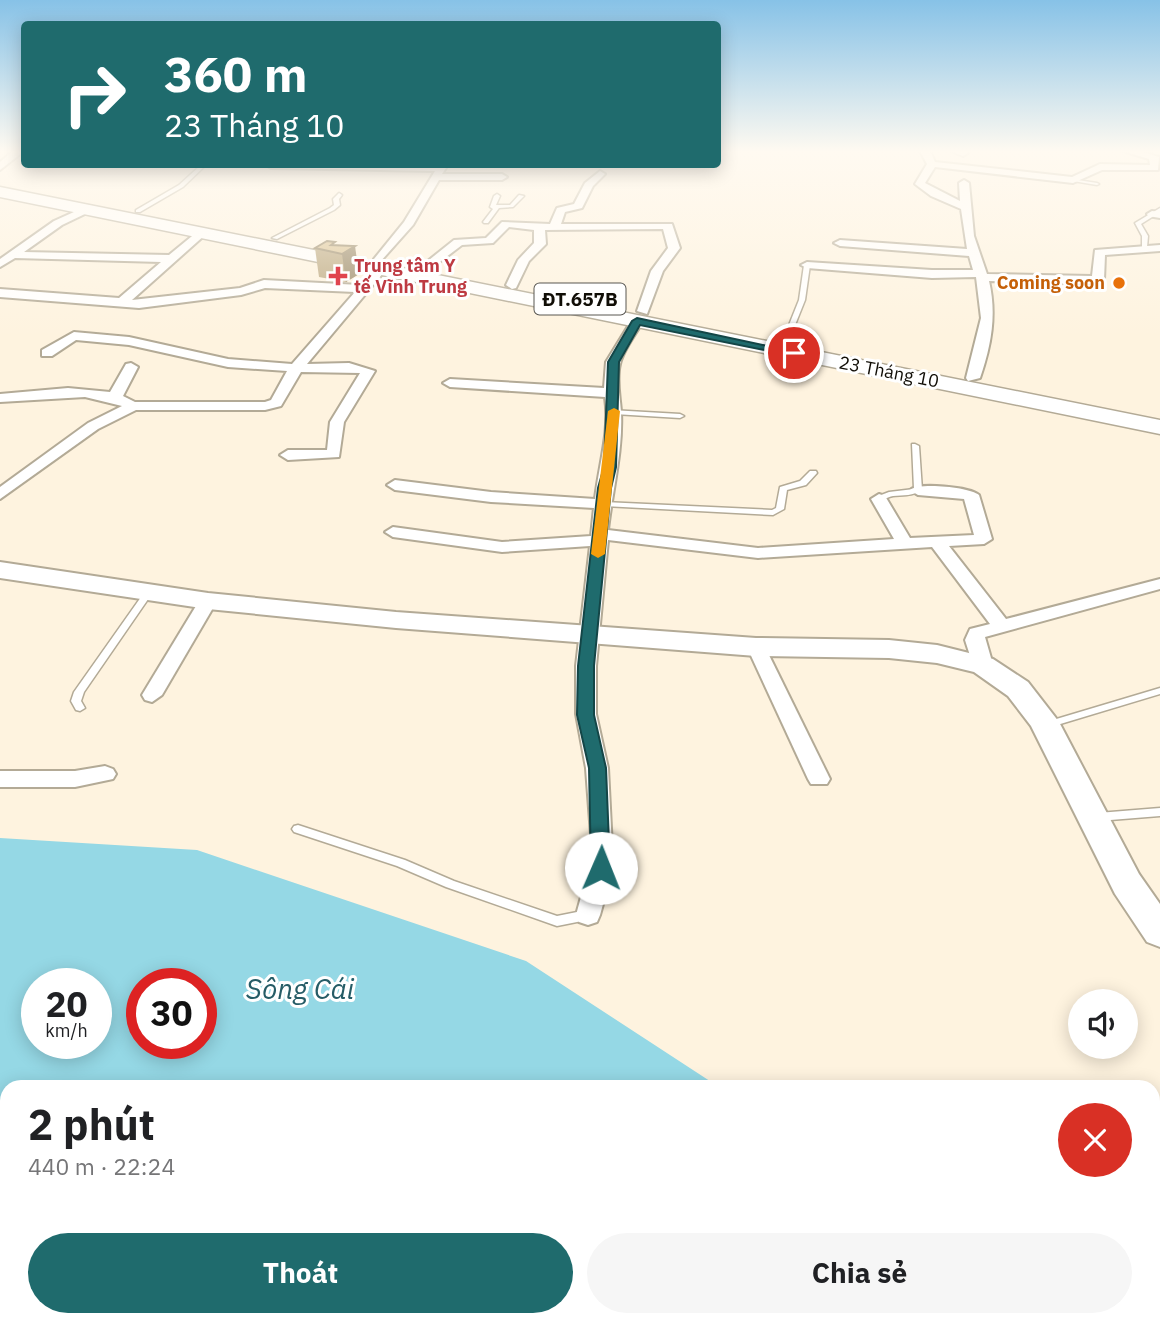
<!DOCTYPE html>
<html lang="vi">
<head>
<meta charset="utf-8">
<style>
	body { margin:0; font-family:"IBM Plex Sans",sans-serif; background:#f6f6f6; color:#202124; height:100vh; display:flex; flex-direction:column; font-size:26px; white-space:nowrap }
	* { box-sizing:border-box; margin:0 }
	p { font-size:23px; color:#757577 }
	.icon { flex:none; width:38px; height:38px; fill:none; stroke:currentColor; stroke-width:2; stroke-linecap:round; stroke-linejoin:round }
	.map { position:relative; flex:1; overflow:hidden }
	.drawer { position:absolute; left:0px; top:1080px; width:1160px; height:247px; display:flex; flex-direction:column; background:#fff; border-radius:21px 21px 0 0; box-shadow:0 4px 18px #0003 }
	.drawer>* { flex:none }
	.banner { position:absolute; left:21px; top:21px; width:700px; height:147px; border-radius:7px; box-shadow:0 4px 18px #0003; background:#1f6b6d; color:#fff; overflow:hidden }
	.tools { position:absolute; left:1068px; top:989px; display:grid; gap:14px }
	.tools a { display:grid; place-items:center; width:70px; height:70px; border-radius:50%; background:#fff; box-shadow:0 4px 18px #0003; font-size:35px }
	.speed { position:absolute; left:21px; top:968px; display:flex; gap:14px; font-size:35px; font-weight:700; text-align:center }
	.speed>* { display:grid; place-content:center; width:91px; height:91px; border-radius:50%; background:#fff; box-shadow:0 4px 18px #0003; line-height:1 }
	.speed small { font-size:18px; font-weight:400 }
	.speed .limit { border:10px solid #d22; background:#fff; color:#111 }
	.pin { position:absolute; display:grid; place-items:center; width:60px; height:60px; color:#fff; margin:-30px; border:4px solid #fff; border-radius:50%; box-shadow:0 2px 7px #0007 }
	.me { position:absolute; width:77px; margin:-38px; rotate:1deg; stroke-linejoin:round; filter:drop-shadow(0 0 5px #0008) }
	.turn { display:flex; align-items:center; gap:24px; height:147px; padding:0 28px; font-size:32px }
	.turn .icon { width:91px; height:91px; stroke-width:2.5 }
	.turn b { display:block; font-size:49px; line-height:60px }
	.round { display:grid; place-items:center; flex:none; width:74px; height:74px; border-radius:37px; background:#f6f6f6 }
	.head { display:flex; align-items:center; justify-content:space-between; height:119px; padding:0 28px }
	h1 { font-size:42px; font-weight:700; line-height:52px }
	.primary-button { display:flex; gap:14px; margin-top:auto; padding:14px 28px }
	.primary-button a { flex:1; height:80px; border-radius:42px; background:#1f6b6d; color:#fff; font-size:28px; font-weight:700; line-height:80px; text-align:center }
	.primary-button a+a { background:#f6f6f6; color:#202124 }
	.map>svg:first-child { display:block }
</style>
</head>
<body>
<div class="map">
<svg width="1160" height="1325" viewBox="0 0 1160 1325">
	<rect width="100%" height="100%" fill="#fef3df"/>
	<!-- water -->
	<path fill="#95d8e5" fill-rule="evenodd" d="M 0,838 L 197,850 L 526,961 L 719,1087 L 7,1087 L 7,1320 L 1076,1320 L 1084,1325 L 0,1325 ZM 37,984 L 96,984 L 96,1043 L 37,1043 ZM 142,984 L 201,984 L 201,1043 L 142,1043 Z"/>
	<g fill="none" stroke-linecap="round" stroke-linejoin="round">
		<!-- lane casing -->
		<g stroke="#b3aa96" stroke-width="3">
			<g id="lane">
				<polygon points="202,164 207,164 183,187 140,212 136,212 136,210 179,185"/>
				<polygon points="1071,179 1097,183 1099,184 1097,185 1073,181"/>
				<polygon points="339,193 342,195 339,199 340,205 334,210 277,239 272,238 330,208 334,205 333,199"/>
				<polygon points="497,194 500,196 496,205 510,205 519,195 524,196 513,207 499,208 488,223 484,223 483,222 493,209 490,207 494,196"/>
				<polygon points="1160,208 1160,212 1141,224 1148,236 1147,247 1142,248 1142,236 1135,223"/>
				<polygon points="807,263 810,265 805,300 789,340 784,341 783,340 799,300 804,265"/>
				<polygon points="611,410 680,414 684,416 680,418 614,414 610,412"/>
				<path d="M 912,444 L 915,444 L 919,446 L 922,490 C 913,496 904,495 893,496 C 887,497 883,501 876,501 L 876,497 L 889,492 L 914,489 Z"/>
				<polygon points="810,471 816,471 817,473 806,485 787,490 784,509 773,515 604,506 600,504 604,502 772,510 776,508 780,487 800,481"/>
				<polygon points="149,589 153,592 84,692 81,701 85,708 80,711 76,710 71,701 74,692 146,590"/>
				<polygon points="1160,688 1160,694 1047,728 1042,725 1043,723"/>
				<polygon points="1160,808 1160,816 1098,821 1094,820 1092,817 1094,814 1098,813"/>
				<polygon points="298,825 405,860 454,881 557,916 587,910 591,912 593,915 591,918 587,920 557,926 446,887 397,866 294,832 292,829 294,826"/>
			</g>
		</g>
		<!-- street casing -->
		<g stroke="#b3aa96" stroke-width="4">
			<g id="street">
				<polygon points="13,151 24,151 0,170 0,162"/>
				<path d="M 920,151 L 930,151 L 935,162 L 1072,177 L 1100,164 L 1150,165 L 1149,159 L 1123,151 L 1140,151 L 1159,157 L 1158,170 L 1102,170 L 1073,183 L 935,167 L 925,183 L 960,201 L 959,183 L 964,180 L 969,183 L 974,236 L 987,274 L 1092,276 L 1095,250 L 1160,245 L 1160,251 L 1105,255 L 1104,280 L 1098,284 L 989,281 C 997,315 991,346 980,378 L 968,381 L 966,378 L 981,318 L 976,277 L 932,278 L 807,268 L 801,265 L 807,262 L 932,270 L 973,270 L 969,256 L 840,246 L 834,243 L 840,240 L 967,249 L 961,209 L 931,196 L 915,184 L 927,164 Z"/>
				<polygon points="951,151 966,151 968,153 963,156"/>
				<polygon points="266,165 441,165 446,168 442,174 502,174 507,177 502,180 439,180 413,225 380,262 374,259 404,222 435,171 271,168"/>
				<polygon points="600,171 605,174 593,186 582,208 565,212 561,224 672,224 680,248 663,271 647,314 637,311 651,271 668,248 663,229 545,230 546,244 529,261 516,288 512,289 506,285 518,260 534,243 534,230 509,227 493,243 462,245 429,270 419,268 454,240 486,238 502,222 550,224 557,208 574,204 585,183"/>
				<polygon points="85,207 90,210 89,212 62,225 24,252 169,255 197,232 206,234 132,300 240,288 264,280 360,285 376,268 384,268 384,272 307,364 349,363 375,371 344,422 339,457 288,460 280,455 288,450 327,450 330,422 360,373 301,372 281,406 265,410 136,410 98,429 0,499 0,487 88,423 122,406 85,397 0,402 0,394 68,388 110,392 126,364 131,363 138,367 123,396 135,402 265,402 271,400 287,371 228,367 129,345 76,340 52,356 42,356 42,350 74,332 129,337 228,359 292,364 355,292 265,288 241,295 139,308 0,297 0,289 119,298 161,262 15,258 0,267 0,259 54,221"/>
				<polygon points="1152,211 1160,212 1160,218 1148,216 1147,214"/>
				<path d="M 633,318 L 643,321 C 636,334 623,350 620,364 C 616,380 620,396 621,412 C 623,452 612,492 608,530 L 758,548 L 894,539 L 871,499 L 879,494 L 885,496 L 910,538 L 974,535 L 964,499 L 918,495 L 910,490 C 918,482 970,487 979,495 L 992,539 L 984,544 L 949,546 L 1006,619 L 1160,579 L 1160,589 L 985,637 L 993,665 L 983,671 L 973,665 L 965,640 L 970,629 L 990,624 L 932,547 L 758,558 L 608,540 L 596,666 L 596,714 L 608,768 L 613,868 L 600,915 L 597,922 L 588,925 L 579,922 L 576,915 L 589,868 L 591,835 L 586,768 L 576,714 L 576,666 L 590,546 L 502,552 L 393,537 L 385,532 L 393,527 L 502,542 L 591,536 L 594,508 L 491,502 L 395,490 L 387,485 L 395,480 L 491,492 L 595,499 C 599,464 610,432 605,397 L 450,387 L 443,383 L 450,379 L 604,388 L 606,362 Z"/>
				<polygon points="208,596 217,601 162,695 152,702 145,700 142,695 199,601"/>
				<polygon points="756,641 765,647 830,779 827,784 811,784 808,779 747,647"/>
				<polygon points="105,766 113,769 116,774 113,779 75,787 0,787 0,771 75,771"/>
			</g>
		</g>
		<!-- secondary casing -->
		<g stroke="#b3aa96" stroke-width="4">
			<polygon id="secondary" points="0,562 208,593 396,612 756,638 889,640 937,645 993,659 1028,682 1059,722 1139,874 1160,904 1160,947 1147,942 1115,894 1031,726 1008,696 974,672 937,663 889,658 756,656 396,628 208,609 0,578"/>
		</g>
		<!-- primary casing -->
		<g stroke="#b3aa96" stroke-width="3">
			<polygon id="primary" points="0,187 1160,420 1160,434 0,197"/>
		</g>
		<!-- lane -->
		<use href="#lane" fill="#fff" fill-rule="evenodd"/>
		<!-- street -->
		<use href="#street" fill="#fff" fill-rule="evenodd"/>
		<!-- secondary -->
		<use href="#secondary" fill="#fff" fill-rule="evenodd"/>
		<!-- primary -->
		<use href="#primary" fill="#fff" fill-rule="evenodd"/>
	</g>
	<!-- wall -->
	<polygon fill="#bba77e" points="336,245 359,274 346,282 319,277 315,248"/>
	<!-- shaded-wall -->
	<polygon fill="#986" points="355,246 359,274 346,282 342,254"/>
	<!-- building -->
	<polygon fill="#dac292" stroke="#986" stroke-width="2" points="327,241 335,242 331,245 355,246 342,254 315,248"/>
	<!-- sky -->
	<linearGradient id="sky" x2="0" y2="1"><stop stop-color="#87c2e7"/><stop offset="0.45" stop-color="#fffaf1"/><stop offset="1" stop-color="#fffaf1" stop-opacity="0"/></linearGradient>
	<rect width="1160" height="337" fill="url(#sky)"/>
	<!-- route -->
	<polygon fill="#1f6b6d" stroke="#144647" stroke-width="2" points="637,318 800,353 794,356 640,325 619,362 616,467 611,488 594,666 594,715 606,768 610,868 601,875 591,868 589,768 577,715 578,666 598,488 604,467 608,362 632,321"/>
	<!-- slow -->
	<polygon fill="#f59e0b" points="614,408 620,411 605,554 598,558 591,554 608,411"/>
	<!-- markers -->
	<path fill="#e0444e" stroke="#fff" stroke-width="2.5" d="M334.5 265.5h7v7h7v7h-7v7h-7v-7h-7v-7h7z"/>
	<circle fill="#e8710a" stroke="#fff" stroke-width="2.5" cx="1119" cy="283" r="7"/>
	<g text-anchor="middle" stroke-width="6" stroke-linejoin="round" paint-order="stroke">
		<!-- far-health labels -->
		<g font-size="18" font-weight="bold" fill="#be3a42" stroke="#fff" text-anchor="start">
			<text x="354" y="272">Trung tâm Y<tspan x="354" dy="21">tế Vĩnh Trung</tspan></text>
		</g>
		<!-- far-food labels -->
		<g font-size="18" font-weight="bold" fill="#c56008" stroke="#fff" text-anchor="end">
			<text x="1105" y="289">Coming soon</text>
		</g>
		<!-- far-street labels -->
		<g font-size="18" fill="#100d06" stroke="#fff">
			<text transform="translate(889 372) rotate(11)" y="6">23 Tháng 10</text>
		</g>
		<!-- shield labels -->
		<rect fill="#fff" stroke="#585651" stroke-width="2" x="534.5" y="283.5" width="91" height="31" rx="5"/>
		<g font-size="19" font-weight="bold" fill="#100d06">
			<text x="580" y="306">ĐT.657B</text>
		</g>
		<!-- near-water labels -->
		<g font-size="28" font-style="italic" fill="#255c66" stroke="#fff">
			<text x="300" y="999">Sông Cái</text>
		</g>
	</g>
</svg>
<div class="tools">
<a><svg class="icon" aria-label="sound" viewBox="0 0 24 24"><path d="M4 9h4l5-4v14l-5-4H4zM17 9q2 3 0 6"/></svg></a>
</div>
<div class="speed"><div>20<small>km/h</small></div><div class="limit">30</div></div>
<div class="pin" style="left:794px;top:353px;background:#d93025"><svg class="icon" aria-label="arrive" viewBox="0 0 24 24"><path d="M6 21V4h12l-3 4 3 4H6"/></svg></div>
<svg class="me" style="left:601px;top:868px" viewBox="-20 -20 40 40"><circle r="19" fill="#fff"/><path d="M0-13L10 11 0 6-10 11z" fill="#1f6b6d"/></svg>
<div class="banner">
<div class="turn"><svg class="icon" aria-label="right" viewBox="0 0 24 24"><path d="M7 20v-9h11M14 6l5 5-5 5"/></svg><div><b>360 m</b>23 Tháng 10</div></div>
</div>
<section class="drawer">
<div class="head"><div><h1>2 phút</h1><p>440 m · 22:24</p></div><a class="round" style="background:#d93025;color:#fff"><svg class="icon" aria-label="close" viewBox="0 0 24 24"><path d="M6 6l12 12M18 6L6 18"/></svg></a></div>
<div class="primary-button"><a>Thoát</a><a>Chia sẻ</a></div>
</section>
</div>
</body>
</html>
